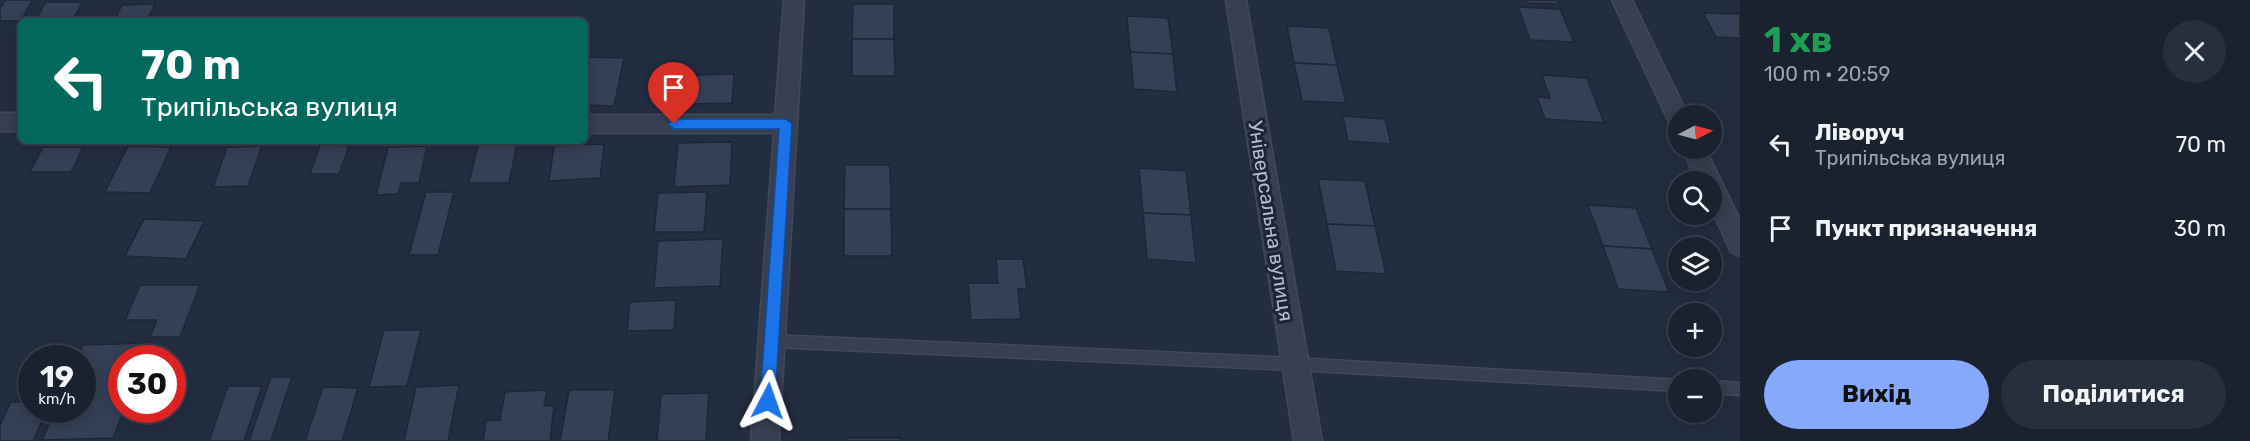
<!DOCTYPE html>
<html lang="uk">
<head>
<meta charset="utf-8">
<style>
	body { margin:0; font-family:Rubik,sans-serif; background:#272f3c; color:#f1f3f6; height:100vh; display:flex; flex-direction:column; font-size:22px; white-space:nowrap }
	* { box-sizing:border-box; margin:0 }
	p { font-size:20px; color:#9fa4ab }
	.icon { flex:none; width:33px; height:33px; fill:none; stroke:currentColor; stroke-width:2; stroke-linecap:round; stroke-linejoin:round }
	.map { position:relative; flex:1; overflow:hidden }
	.panel { display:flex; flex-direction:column; background:#1a2230; width:510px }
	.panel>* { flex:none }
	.top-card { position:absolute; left:18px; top:18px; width:570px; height:126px; border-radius:9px; box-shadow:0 3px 15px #0003,0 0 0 2px #383f4c; background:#00695c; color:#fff; overflow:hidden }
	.needle { width:39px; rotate:84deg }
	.buttons { position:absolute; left:1668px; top:105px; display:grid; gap:12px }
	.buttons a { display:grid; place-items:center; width:54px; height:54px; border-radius:50%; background:#1a2230; box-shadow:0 3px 15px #0003,0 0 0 2px #383f4c; font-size:30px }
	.speed { position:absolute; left:18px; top:345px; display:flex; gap:12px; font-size:30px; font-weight:700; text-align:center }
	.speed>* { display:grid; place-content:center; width:78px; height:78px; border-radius:50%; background:#1a2230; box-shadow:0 3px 15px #0003,0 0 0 2px #383f4c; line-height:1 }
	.speed small { font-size:15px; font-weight:400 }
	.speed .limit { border:9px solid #d22; background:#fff; color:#111 }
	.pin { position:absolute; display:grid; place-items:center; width:51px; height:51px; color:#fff; margin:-62px -26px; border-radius:50% 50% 50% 0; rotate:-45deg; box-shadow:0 0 6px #0007 }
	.pin .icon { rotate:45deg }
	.me { position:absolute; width:66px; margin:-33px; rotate:4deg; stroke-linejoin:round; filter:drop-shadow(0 0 4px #0008) }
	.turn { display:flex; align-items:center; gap:21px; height:126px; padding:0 24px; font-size:27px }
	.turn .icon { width:78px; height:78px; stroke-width:2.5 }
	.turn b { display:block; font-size:42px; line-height:51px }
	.round { display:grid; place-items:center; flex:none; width:63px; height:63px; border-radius:32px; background:#272f3c }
	.summary { display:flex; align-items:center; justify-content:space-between; height:102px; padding:0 24px }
	h1 { font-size:36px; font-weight:700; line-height:45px; color:#1e9e55 }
	.button { display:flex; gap:12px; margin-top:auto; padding:12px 24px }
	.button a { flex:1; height:69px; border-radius:36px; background:#86a9fe; color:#111; font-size:24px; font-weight:700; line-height:69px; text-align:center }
	.button a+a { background:#272f3c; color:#f1f3f6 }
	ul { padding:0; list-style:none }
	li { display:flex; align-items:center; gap:18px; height:84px; padding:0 24px }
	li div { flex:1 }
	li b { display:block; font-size:22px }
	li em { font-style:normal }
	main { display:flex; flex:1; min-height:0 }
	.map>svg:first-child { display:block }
</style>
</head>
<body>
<main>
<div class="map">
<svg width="1740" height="441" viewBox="0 0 1740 441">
	<rect width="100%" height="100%" fill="#232d40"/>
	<!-- building -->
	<g fill="#354056" stroke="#1e2637" stroke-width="1.5">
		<polygon points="5,0 32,0 21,21 0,21 0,9"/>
		<polygon points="1525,0 1557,0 1559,4 1527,3"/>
		<polygon points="46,2 83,2 72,21 35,21"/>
		<polygon points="155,4 147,21 114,21 122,5"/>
		<polygon points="853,4 894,4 894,39 852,39"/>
		<polygon points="1518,7 1560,9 1574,42 1530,40"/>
		<polygon points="1703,13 1740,14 1740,38 1716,37"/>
		<polygon points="1127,16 1168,18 1173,54 1130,52"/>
		<polygon points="1287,26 1329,28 1337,65 1294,63"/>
		<polygon points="852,39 894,39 895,76 852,76"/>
		<polygon points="1130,52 1173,54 1177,92 1134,89"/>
		<polygon points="585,57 624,58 614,106 585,105"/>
		<polygon points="1294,63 1337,65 1346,103 1302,101"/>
		<polygon points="734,74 732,103 693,104 695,75"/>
		<polygon points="1542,75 1587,78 1604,123 1545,119 1537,97 1550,98"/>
		<polygon points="1343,116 1385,119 1391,144 1348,141"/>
		<polygon points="732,142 730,185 674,187 678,143"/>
		<polygon points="478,144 517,144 509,183 469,183"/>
		<polygon points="604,144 600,178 549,181 554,146"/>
		<polygon points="320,145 349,146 339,174 310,174"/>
		<polygon points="128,146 171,147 150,193 105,192"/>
		<polygon points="262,146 248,186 213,187 227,147"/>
		<polygon points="427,146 419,183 401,183 398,194 376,195 388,147"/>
		<polygon points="43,147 83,147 71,172 30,172"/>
		<polygon points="845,165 890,165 891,209 844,209"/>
		<polygon points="1139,168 1186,171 1191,215 1143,213"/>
		<polygon points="1318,179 1365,181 1375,226 1327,224"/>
		<polygon points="426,192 454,192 438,255 409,255"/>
		<polygon points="707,192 704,232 654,232 658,193"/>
		<polygon points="1588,205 1636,208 1652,249 1603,246"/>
		<polygon points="844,209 891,209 892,256 844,256"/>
		<polygon points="1143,213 1191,215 1196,263 1147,259"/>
		<polygon points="144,219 204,221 186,259 125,256"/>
		<polygon points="1327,224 1375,226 1386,274 1336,271"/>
		<polygon points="723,239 720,286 654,288 658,241"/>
		<polygon points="1603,246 1652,249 1669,292 1618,289"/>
		<polygon points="996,259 1023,259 1027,289 1018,289 1021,319 971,320 968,283 998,283"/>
		<polygon points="140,285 200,285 180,337 150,337 157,320 125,320"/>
		<polygon points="676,300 674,330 627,331 630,302"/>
		<polygon points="384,330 421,330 407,386 369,387"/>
		<polygon points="150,343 144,358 122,358 122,410 124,410 113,438 42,440 55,410 82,410 82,358 77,358 83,345"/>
		<polygon points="271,377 292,377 271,441 249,441"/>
		<polygon points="459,385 448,441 404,441 416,387"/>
		<polygon points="228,386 262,386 244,441 209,441"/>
		<polygon points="323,387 358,388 342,441 305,441"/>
		<polygon points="547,390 544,406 554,406 550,441 483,441 486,421 500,420 505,392"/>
		<polygon points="569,390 615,390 608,441 560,441"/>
		<polygon points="709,393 706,441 657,441 661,394"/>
		<polygon points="11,402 32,402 32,410 47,410 33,441 0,441 0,425"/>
		<rect x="847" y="438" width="53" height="3"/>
	</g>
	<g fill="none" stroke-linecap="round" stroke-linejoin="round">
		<!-- service casing -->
		<g stroke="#414859" stroke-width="3">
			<g id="service">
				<polygon points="772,335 1294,358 1680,380 1678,391 1294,370 772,347 767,345 766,341 767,337"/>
				<polygon points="1712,381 1740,383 1740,395 1712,393"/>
			</g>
		</g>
		<!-- minor casing -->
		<g stroke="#414859" stroke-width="3">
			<g id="minor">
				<polygon points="784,0 804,0 779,441 751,441 774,133 585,133 585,115 775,115"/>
				<polygon points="1226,0 1246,0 1322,441 1294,441"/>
				<polygon points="1612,0 1632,0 1688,116 1678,116 1678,127 1670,124"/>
				<rect x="0" y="113" width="21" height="18"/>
				<polygon points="1682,148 1705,148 1740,220 1740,256 1731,252 1712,210 1712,182 1697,182"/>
			</g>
		</g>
		<!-- service -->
		<use href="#service" fill="#373f50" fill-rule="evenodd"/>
		<!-- minor -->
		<use href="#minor" fill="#373f50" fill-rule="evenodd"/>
	</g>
	<!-- route -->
	<polygon fill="#1a73e8" stroke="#114b97" stroke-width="1.5" points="674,119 786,119 792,124 775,401 773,406 768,408 762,406 760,401 779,129 674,129 668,124"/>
	<g text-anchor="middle" stroke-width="6" stroke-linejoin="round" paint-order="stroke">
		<!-- street labels -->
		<g font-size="20" fill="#b4bacb" stroke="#1c2435">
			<text transform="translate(1271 221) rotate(81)" y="7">Універсальна вулиця</text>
		</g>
	</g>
</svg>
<div class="buttons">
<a><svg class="needle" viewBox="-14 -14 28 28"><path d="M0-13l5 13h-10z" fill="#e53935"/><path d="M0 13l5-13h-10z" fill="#9fa4ab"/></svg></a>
<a><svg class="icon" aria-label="search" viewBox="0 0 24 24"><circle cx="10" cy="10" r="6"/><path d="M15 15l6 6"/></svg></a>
<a><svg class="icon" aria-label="layers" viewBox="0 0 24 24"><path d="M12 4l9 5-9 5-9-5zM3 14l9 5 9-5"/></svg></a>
<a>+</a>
<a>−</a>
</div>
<div class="speed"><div>19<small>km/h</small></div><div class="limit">30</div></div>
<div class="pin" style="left:674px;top:124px;background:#d93025"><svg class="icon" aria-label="arrive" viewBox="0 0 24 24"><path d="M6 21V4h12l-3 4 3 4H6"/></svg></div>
<svg class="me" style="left:768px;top:401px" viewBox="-20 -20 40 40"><path d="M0-17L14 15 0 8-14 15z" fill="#1a73e8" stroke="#fff" stroke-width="4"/></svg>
<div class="top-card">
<div class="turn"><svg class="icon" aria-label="left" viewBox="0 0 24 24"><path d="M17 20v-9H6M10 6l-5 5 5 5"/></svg><div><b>70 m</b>Трипільська вулиця</div></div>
</div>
</div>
<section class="panel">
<div class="summary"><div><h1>1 хв</h1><p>100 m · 20:59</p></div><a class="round"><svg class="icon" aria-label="close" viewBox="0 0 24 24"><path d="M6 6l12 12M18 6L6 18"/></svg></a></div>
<ul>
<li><svg class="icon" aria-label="left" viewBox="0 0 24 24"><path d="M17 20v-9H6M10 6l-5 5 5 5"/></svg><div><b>Ліворуч</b><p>Трипільська вулиця</p></div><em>70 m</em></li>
<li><svg class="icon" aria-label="arrive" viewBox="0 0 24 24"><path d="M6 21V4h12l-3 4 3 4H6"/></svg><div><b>Пункт призначення</b></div><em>30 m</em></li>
</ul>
<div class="button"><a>Вихід</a><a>Поділитися</a></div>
</section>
</main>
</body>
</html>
